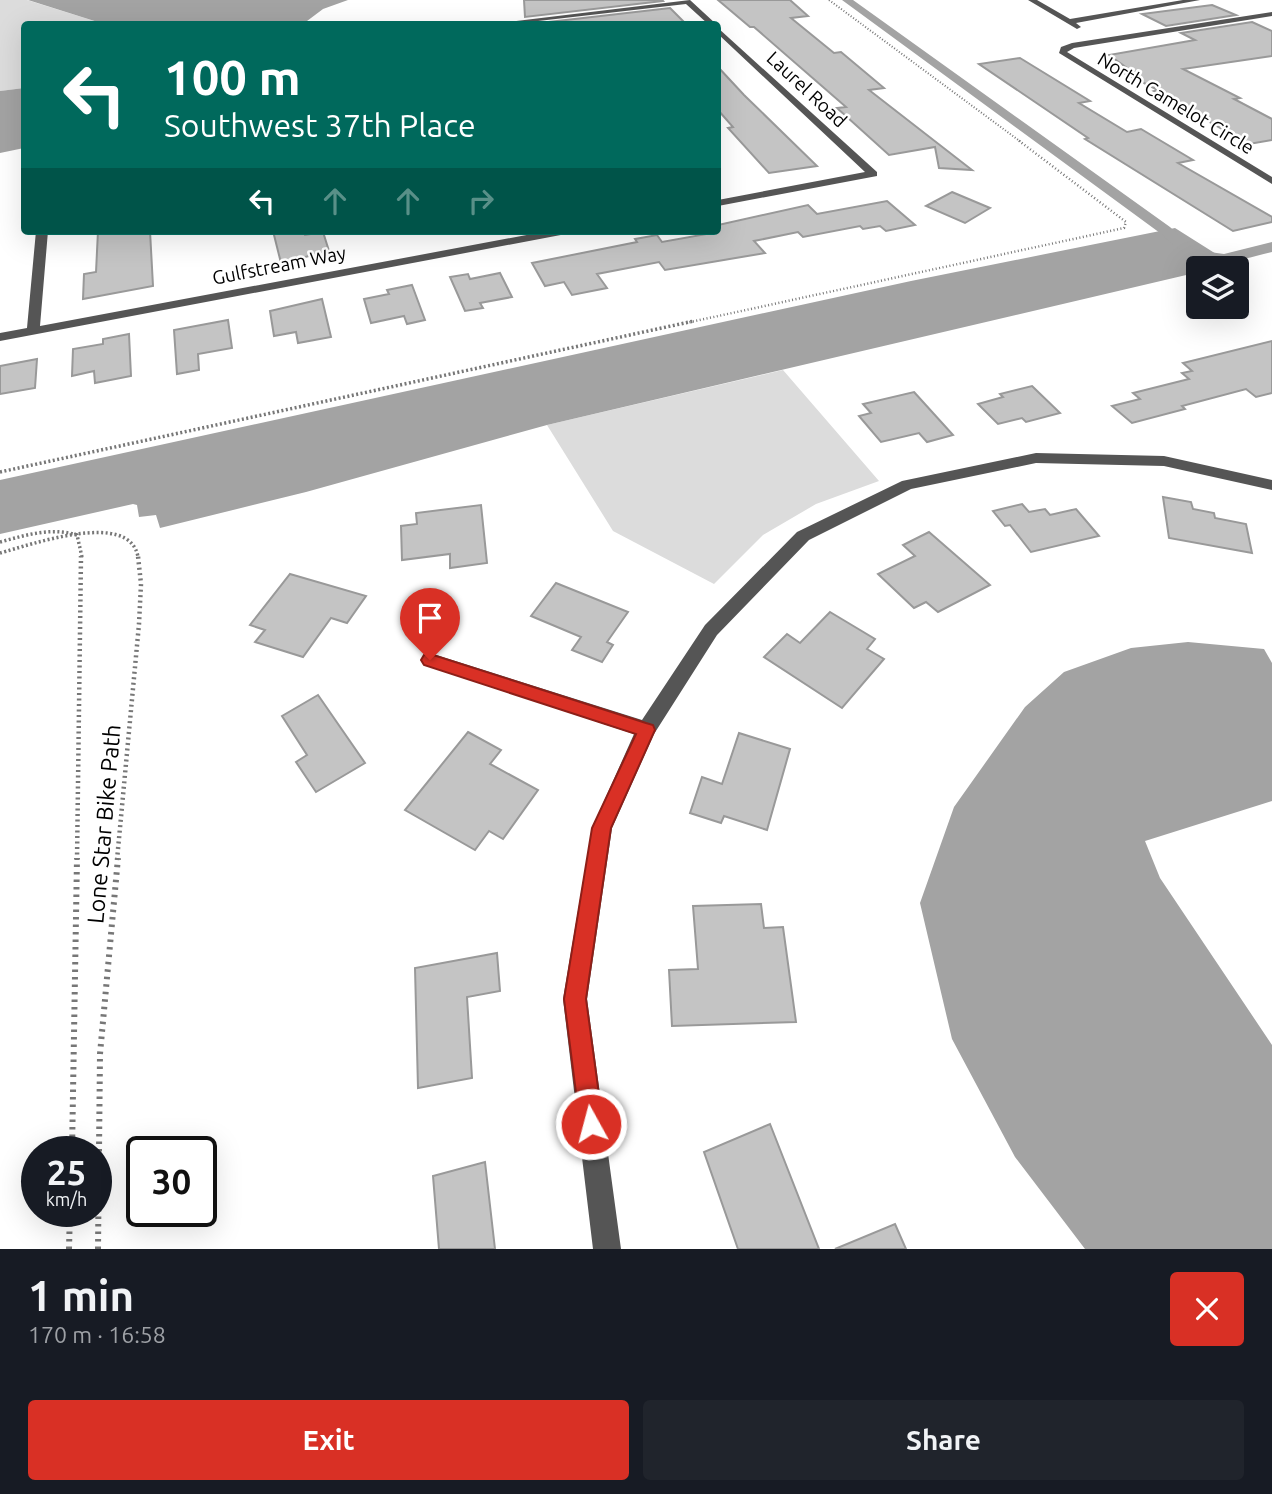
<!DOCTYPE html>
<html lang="en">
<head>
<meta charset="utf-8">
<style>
	body { margin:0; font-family:Ubuntu,sans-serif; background:#20242c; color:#f1f3f6; height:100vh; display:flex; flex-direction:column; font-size:26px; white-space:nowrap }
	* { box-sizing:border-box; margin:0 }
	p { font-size:23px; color:#9ea1a6 }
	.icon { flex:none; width:38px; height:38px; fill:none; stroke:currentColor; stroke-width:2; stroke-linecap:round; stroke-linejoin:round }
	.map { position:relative; height:1249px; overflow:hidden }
	.details { display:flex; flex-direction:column; background:#171b24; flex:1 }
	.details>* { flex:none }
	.top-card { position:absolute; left:21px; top:21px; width:700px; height:214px; border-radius:7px; box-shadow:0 7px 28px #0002; background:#00695c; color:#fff; overflow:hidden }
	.controls { position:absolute; left:1186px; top:256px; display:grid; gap:14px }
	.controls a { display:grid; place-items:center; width:63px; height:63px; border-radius:7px; background:#171b24; box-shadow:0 7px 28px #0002; font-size:35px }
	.speed { position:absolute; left:21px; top:1136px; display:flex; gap:14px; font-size:35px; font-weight:700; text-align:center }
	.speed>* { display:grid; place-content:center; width:91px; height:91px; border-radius:50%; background:#171b24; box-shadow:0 7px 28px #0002; line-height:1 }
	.speed small { font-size:18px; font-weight:400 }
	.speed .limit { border:4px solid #111; border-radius:10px; background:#fff; color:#111 }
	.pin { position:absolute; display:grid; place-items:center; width:60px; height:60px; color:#fff; margin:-72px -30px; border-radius:50% 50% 50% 0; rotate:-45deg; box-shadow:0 0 7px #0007 }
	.pin .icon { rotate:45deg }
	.me { position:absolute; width:77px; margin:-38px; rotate:353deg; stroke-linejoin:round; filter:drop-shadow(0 0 5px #0008) }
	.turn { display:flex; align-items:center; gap:24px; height:147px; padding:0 28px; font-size:32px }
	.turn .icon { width:91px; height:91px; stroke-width:2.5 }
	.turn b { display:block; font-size:49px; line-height:60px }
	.lanes { display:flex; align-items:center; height:66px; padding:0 28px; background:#0003; justify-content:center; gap:35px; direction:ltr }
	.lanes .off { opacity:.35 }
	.round { display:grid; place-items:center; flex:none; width:74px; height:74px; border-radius:7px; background:#20242c }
	.overview { display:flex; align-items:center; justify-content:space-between; height:119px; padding:0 28px }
	h1 { font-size:42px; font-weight:600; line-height:52px }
	.action { display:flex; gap:14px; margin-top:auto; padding:14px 28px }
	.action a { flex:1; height:80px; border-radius:7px; background:#d93025; color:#fff; font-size:28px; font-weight:600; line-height:80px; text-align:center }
	.action a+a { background:#20242c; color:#f1f3f6 }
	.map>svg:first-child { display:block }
</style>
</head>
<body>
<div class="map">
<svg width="1272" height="1249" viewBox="0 0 1272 1249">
	<rect width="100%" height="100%" fill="#fff"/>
	<!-- green -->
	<g fill="#dcdcdc">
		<polygon points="0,0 27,0 104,24 24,24 24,88 0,91"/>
		<polygon points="783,370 879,481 816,504 763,535 714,584 613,531 547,425"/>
	</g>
	<!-- water -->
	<g fill="#a3a3a3">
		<polygon points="28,0 348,0 323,9 303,24 104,24"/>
		<polygon points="24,88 24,148 0,153 0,91"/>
		<polygon points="1175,228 1232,264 1199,268 1199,272 547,425 306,492 160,528 156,515 139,517 137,505 133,504 0,534 0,480 911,281"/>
		<polygon points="1188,642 1264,649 1272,663 1272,801 1145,841 1160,878 1272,1045 1272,1249 1085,1249 1015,1157 952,1039 920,903 954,807 1025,707 1064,672 1131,648"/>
	</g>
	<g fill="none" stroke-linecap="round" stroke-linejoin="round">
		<!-- canal -->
		<path fill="#a3a3a3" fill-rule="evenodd" d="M 842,0 L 853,0 L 1170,227 L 1195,250 L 1224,254 L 1272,242 L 1272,252 C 1219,265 1203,273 1160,233 Z"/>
	</g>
	<!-- building -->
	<g fill="#c4c4c4" stroke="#999" stroke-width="2">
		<polygon points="524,0 662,0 663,1 525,17"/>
		<polygon points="718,0 790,0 808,16 791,18 834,53 841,52 884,88 869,90 972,170 939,168 935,147 889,155 837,108 846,107 754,27 750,27"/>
		<polygon points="1212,5 1236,15 1166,26 1142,14"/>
		<polygon points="670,8 686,24 531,24"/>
		<polygon points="1252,22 1272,31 1272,56 1183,69 1240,98 1234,99 1272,119 1272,140 1249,144 1154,91 1158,90 1118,70 1127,68 1109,55 1195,40 1181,33"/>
		<polygon points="1020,58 1090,101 1079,103 1127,132 1141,129 1193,160 1178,163 1272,217 1272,222 1233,231 1085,139 1088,138 979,64"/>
		<polygon points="718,67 744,95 817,166 769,173 728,128 733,127 718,110"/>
		<polygon points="952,192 990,208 965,223 926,206"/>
		<polygon points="887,201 915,225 886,231 880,226 863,229 860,226 803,237 798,232 754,241 765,253 665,270 659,262 597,274 607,288 572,295 564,282 545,286 532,263 637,242 635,239 657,235 662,242 718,232 718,225 808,205 817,214"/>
		<polygon points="98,231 150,231 153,286 83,299 84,274 96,272"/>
		<polygon points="273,231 303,231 305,235 323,232 329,251 281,263"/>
		<polygon points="500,273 512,297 480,303 483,308 465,311 450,277 468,274 470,279"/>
		<polygon points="412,285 425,320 407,324 404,316 371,323 364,299 389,294 387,290"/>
		<polygon points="322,299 331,337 298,343 296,332 274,336 270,311"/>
		<polygon points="228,320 232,348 198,354 199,370 177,374 174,330"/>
		<polygon points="129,334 131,376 95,383 94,371 72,376 73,349 103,344 103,339"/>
		<polygon points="1272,341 1272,393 1256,397 1246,389 1182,406 1185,409 1132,423 1112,406 1140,399 1133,393 1189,379 1182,373 1192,371 1183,363"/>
		<polygon points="37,359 35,388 0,394 0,366"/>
		<polygon points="1032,386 1060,413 1026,422 1022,418 998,424 978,404 1003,397 1000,394"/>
		<polygon points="914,392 953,435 927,442 919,433 881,442 859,416 871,413 863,404"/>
		<polygon points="1163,497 1191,502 1193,509 1214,513 1215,518 1246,524 1252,553 1169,538"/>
		<polygon points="1022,504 1029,512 1045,509 1050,515 1076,509 1099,536 1031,552 1010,525 1005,526 993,511"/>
		<polygon points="481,505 487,563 450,568 450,554 402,560 401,526 417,524 416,513"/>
		<polygon points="929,532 990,585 938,612 926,602 914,608 878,574 915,556 903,545"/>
		<polygon points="290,574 366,596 347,623 331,618 303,657 255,642 265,630 250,625"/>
		<polygon points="556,583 628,612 607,642 613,645 602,662 572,650 581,637 531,616"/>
		<polygon points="830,612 875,639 867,649 884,659 842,708 764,657 787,634 800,643"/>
		<polygon points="318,695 365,763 316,792 296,762 307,755 282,716"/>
		<polygon points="468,732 501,750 490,764 538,790 503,839 489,831 475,850 405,810"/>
		<polygon points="739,733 790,749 767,830 724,816 721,823 690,813 702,777 722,784"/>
		<polygon points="761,904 764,928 783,927 796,1022 672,1026 669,970 698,969 693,906"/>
		<polygon points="497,953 500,991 467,997 472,1078 418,1088 415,968"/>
		<polygon points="770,1124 819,1249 738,1249 704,1152"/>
		<polygon points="485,1162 495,1249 439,1249 433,1176"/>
		<polygon points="895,1224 906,1249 835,1249"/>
	</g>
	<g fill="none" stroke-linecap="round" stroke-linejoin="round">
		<!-- path-far4 -->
		<polyline stroke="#777" stroke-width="2" stroke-dasharray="1 2" stroke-linecap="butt" points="829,0 1021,142"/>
		<!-- path-far3 -->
		<polyline stroke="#777" stroke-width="2.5" stroke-dasharray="1 2.5" stroke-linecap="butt" points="686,323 1124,228 1126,222 1018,140"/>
		<!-- path-far2 -->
		<g stroke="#777" stroke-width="3.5" stroke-dasharray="2 2.5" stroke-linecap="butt">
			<polyline points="0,472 694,321"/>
			<path d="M 0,542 C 26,535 51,527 77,535 L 82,557"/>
			<path d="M 0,553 C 30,545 130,509 138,557"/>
		</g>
		<!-- path-far1 -->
		<g stroke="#777" stroke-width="4.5" stroke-dasharray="2 3.5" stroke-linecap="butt">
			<polyline points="77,860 81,556"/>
			<polyline points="117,860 139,624 141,584 138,556"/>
		</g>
		<!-- path -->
		<g stroke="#777" stroke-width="6" stroke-dasharray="2.5 5" stroke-linecap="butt">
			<polyline points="72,1152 77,858"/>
			<polyline points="69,1249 70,1211"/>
			<polyline points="98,1249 100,1054 118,858"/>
		</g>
		<!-- minor -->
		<g fill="#555" fill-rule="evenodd">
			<polygon points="690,0 716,24 708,24 686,4 512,24 492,24"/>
			<polygon points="1028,0 1037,0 1070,19 1183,0 1200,0 1076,23 1081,27 1077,29"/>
			<polygon points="1272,12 1272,16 1074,48 1067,52 1272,177 1272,184 1059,53 1061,47 1072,43"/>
			<polygon points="718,28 877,172 877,176 718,206 718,200 865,172 718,34"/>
			<polygon points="36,231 48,231 40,326 548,231 572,231 566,234 0,341 0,333 27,328"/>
			<polygon points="1036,453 1164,456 1272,480 1272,490 1164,466 1036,463 911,489 809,540 717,635 654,734 612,828 587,999 621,1249 593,1249 563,999 592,828 634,734 424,665 421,660 424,655 430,653 642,720 705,625 797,532 902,481"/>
		</g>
	</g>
	<!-- route -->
	<polygon fill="#d93025" stroke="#8d1f18" stroke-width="2" points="430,654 646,723 653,725 655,730 611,828 586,999 603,1124 599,1132 591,1135 583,1132 580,1124 564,999 592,828 636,734 424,665 421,660 424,655"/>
	<g text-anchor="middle" stroke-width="5" stroke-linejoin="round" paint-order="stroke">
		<!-- far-street labels -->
		<g font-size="19" fill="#000" stroke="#fff">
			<text transform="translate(807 89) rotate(43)" y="7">Laurel Road</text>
			<text transform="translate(1176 103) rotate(31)" y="7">North Camelot Circle</text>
			<text transform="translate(279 265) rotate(-11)" y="7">Gulfstream Way</text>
		</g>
		<!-- street labels -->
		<g font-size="23" fill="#000" stroke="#fff">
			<text transform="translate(104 824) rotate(-85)" y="8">Lone Star Bike Path</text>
		</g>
	</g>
</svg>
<div class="controls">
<a><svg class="icon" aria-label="layers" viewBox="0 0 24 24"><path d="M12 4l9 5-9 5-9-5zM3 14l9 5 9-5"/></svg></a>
</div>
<div class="speed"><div>25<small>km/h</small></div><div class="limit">30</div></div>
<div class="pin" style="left:430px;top:660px;background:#d93025"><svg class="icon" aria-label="arrive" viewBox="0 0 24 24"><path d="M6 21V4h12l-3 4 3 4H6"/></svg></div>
<svg class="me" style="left:591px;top:1124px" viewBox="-20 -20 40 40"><circle r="17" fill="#d93025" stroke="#fff" stroke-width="3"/><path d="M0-11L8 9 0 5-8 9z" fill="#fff"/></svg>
<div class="top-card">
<div class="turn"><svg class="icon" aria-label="left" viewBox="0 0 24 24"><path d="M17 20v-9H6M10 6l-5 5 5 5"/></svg><div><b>100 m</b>Southwest 37th Place</div></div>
<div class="lanes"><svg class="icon" aria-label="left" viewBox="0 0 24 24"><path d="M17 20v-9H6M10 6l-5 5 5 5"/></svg><svg class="icon off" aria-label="ahead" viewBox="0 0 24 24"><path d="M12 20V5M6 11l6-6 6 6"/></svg><svg class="icon off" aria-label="ahead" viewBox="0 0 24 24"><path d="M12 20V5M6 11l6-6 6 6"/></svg><svg class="icon off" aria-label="right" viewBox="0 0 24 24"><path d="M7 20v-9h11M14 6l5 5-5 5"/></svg></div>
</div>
</div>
<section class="details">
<div class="overview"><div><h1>1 min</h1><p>170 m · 16:58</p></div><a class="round" style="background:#d93025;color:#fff"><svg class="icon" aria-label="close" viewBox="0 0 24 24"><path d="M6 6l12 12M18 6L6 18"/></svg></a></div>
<div class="action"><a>Exit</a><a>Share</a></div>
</section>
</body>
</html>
